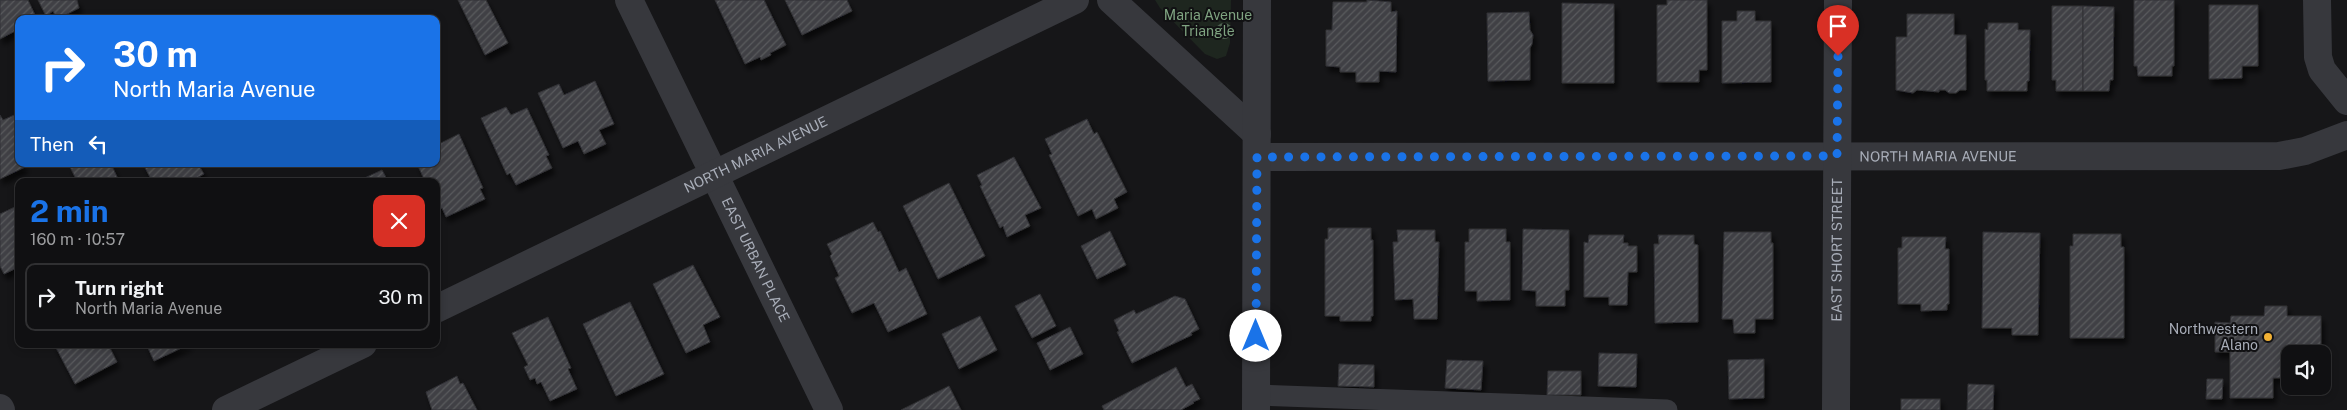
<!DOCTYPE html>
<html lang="en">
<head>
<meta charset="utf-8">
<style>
	body { margin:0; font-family:"Public Sans",sans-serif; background:#1e1e20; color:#f1f3f6; height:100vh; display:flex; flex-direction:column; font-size:19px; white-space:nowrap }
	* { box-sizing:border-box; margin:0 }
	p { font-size:16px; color:#9c9d9f }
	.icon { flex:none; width:28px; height:28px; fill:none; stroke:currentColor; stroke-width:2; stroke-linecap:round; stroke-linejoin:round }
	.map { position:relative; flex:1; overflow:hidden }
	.drawer { position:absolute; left:15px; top:178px; width:425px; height:170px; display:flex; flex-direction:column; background:#101012; border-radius:10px; box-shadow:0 2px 8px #0003,0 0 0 1px #303032 }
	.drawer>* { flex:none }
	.guide { position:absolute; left:15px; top:15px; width:425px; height:152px; border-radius:10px; box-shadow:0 2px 8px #0003,0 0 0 1px #303032; background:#1a73e8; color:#fff; overflow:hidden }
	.controls { position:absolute; left:2281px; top:345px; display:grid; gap:10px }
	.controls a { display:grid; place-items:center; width:50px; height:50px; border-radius:10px; background:#101012; box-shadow:0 2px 8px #0003,0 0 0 1px #303032; font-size:25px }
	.pin { position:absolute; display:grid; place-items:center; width:42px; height:42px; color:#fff; margin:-51px -21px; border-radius:50% 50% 50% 0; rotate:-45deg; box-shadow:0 0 5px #0007 }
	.pin .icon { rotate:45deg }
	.me { position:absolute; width:55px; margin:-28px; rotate:0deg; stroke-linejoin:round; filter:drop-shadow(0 0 4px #0008) }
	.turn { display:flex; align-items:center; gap:18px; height:105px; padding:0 15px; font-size:22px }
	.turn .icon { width:65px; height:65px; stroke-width:2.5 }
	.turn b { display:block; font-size:35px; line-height:42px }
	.then { display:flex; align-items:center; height:48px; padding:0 15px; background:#0003; gap:10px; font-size:19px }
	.round { display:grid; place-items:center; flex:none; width:52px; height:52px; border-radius:10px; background:#1e1e20 }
	.headline { display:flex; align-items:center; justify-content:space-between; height:85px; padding:0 15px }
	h1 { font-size:30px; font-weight:700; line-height:38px; color:#1a73e8 }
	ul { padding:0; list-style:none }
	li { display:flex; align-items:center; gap:15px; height:68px; margin:0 10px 8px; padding:0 5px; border:2px solid #303032; border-radius:10px }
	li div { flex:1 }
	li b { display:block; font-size:19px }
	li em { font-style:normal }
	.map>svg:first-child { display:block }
</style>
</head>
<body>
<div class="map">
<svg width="2347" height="410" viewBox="0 0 2347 410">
	<defs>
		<pattern id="building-hatch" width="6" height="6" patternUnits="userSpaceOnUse" patternTransform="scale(1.25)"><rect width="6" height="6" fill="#404145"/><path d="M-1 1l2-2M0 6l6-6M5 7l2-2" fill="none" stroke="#595a5e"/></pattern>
		<filter id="shadow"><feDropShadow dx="3" dy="5.5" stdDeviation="2.5" flood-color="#0009"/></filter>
	</defs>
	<rect width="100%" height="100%" fill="#161618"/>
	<!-- green -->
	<polygon fill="#1e261f" points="1155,0 1231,0 1230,43 1226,56 1217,59 1205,54 1160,8"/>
	<!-- building -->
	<g fill="url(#building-hatch)" stroke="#303034" filter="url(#shadow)">
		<polygon points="0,0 28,0 37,19 19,19 19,29 0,39"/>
		<polygon points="38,0 77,0 79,8 57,19 53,11 46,16"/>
		<polygon points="458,0 486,0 508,43 485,55"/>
		<polygon points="715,0 764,0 786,45 770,53 771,55 761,60 760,57 745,64"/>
		<polygon points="785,0 847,0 852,11 802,35"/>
		<polygon points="1367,0 1391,2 1391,12 1397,11 1396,72 1379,71 1379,82 1356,82 1356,72 1340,72 1340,67 1326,66 1326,30 1332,30 1333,2 1367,2"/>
		<polygon points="1667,0 1707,0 1707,70 1699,70 1699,82 1657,82 1657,5 1667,5"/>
		<polygon points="2134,0 2174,0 2174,66 2172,66 2172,76 2138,76 2137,66 2134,66"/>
		<polygon points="1562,3 1614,4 1614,83 1562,83"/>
		<polygon points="2209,5 2258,5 2258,66 2242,66 2242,78 2209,79"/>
		<polygon points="2052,6 2083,6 2083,91 2056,91 2056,80 2052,80"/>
		<polygon points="2083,6 2114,7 2113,80 2110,80 2109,91 2083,91"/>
		<polygon points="1737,11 1755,11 1755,21 1771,21 1771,82 1722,83 1722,21 1737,21"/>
		<polygon points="1529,12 1530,30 1533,35 1532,44 1530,48 1530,80 1488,81 1487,13"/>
		<polygon points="1907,14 1954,14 1954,35 1966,35 1966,90 1960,90 1956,93 1949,93 1945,90 1939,90 1939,92 1917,90 1913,93 1896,90 1896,37 1907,37"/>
		<polygon points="1988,23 2018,23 2018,30 2030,30 2029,81 2027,81 2027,91 1987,91 1987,80 1985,80 1985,29 1988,30"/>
		<polygon points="595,81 614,124 599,130 606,144 584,154 578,141 563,148 538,93 559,84 564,95"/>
		<polygon points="506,107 511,115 527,108 549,155 546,156 552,168 516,185 510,173 507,175 481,118"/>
		<polygon points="19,113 19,164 24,164 25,167 0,179 0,115 3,120"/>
		<polygon points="1087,119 1094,134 1097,132 1127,192 1114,199 1118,208 1096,219 1092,209 1078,216 1049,155 1052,154 1045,139"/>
		<polygon points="459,134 483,188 480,189 485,199 446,217 442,208 438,210 436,205 436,181 425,181 417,164 436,164 436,143 437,145"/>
		<polygon points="1014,157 1041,208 1025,215 1030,226 1007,237 1003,226 1000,228 980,186 982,185 977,175"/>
		<polygon points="78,164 111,164 119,181 77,181 70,167"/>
		<polygon points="143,164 198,164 204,174 191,181 152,181"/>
		<polygon points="382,170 388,181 358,181"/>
		<polygon points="949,183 985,256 938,279 903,206"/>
		<polygon points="19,205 19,267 4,274 0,266 0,214"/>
		<polygon points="873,222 878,232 880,231 899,272 906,268 927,314 888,332 874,303 852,313 835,278 839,276 830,256 832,254 827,244"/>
		<polygon points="1328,228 1371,228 1371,240 1373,240 1373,316 1371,316 1371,321 1340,321 1340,316 1325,316 1325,239 1328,239"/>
		<polygon points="1469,229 1506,229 1506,242 1510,242 1510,300 1477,301 1477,291 1465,291 1465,242 1469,242"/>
		<polygon points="1523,229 1569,230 1569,290 1565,290 1565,306 1536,306 1536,291 1522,290"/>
		<polygon points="1397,230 1435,230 1435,242 1439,242 1437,319 1414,319 1413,299 1395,300 1393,242 1398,242"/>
		<polygon points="1110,231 1126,265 1097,279 1081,246"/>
		<polygon points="1724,232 1771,232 1771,243 1773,243 1773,319 1755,319 1755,333 1734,333 1733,319 1722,319"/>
		<polygon points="1983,232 2040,233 2038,335 2012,335 2012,328 1982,328"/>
		<polygon points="2073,234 2121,234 2121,247 2124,247 2124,338 2070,338 2070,246 2073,246"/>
		<polygon points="1589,235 1624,235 1623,243 1628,243 1628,246 1637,246 1637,272 1628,272 1627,305 1609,305 1609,297 1584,297 1584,242 1588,243"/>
		<polygon points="1658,235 1694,235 1694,244 1698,245 1698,322 1655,323 1654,244 1659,244"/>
		<polygon points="1902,237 1946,237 1945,249 1949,249 1949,304 1947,304 1947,310 1921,311 1921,304 1898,304 1898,248 1902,248"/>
		<polygon points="693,265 720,317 703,325 710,342 686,353 653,284"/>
		<polygon points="1040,294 1056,326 1032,338 1015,306"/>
		<polygon points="1175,296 1185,299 1199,329 1191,333 1192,335 1132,363 1117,332 1119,331 1114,320 1134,310 1136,314"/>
		<polygon points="630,302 664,374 616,396 583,324"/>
		<polygon points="2265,306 2287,306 2287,316 2321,316 2321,354 2290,354 2290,378 2273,378 2273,398 2230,398 2230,352 2215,352 2215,322 2230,323 2231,316 2264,316"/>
		<polygon points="980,316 997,350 959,369 942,334"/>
		<polygon points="548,317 571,368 568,369 577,389 550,401 541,382 537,384 535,378 530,380 524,367 528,365 512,333"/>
		<polygon points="1070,327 1083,354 1050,370 1037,343"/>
		<polygon points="54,344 108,344 117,362 75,384"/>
		<polygon points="146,344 190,344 154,361"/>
		<polygon points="1599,353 1637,354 1636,387 1598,386"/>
		<polygon points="1764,359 1764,398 1729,399 1728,360"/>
		<polygon points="1447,360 1483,361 1481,390 1445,388"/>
		<polygon points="1339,364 1374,365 1374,387 1338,386"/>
		<polygon points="1176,367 1186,387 1192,384 1200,399 1193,402 1194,403 1181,410 1104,410 1102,406"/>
		<polygon points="1548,371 1581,371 1581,395 1547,395"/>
		<polygon points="457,376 460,384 463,383 477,410 432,410 426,392"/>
		<polygon points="2207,379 2223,379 2222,399 2206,399"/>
		<polygon points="1968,384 1994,385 1993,410 1967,410"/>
		<polygon points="949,386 961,410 901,410"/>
		<rect x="1901" y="399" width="39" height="11"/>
	</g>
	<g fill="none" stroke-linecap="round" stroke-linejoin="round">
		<!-- lane -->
		<polyline stroke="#37383d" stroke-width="21" points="1257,395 1667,410"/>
		<!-- street -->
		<g stroke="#37383d" stroke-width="28">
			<path id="s1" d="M 629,0 L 829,410"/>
			<polyline points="1111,0 1257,134"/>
			<polyline points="2317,0 2318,57 2322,70 2347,101"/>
			<path id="s2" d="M 1257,157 L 2279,156 L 2305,151 L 2347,135"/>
			<path id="s3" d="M 436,309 L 1075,0"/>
			<polyline points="0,408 1,410"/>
			<polyline points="226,410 363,344"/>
			<polyline points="1256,410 1257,0"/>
			<path id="s4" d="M 1836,410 L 1838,0"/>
		</g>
	</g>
	<!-- trees -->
	<circle fill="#506452" cx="1224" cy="31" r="8"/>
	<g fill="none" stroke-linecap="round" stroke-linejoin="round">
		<!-- route -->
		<polyline stroke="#1a73e8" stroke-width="9" stroke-dasharray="0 16.2" points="1256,336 1257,157 1837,156 1838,56"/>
	</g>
	<!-- markers -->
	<circle fill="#f2b134" stroke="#111113" stroke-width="2" cx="2268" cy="337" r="5"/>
	<g text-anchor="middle" stroke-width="4" stroke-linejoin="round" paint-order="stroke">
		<!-- park labels -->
		<g font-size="14" fill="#7fa381" stroke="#111113">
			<text x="1208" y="20">Maria Avenue<tspan x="1208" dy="16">Triangle</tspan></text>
		</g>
		<!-- street labels -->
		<g font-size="14" fill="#a8adb8" stroke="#111113">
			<text dy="5" stroke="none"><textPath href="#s3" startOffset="355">NORTH MARIA AVENUE</textPath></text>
			<text dy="5" stroke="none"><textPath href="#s2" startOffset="681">NORTH MARIA AVENUE</textPath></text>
			<text dy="5" stroke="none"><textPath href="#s4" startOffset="160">EAST SHORT STREET</textPath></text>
			<text dy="5" stroke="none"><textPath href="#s1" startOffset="289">EAST URBAN PLACE</textPath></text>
		</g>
		<!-- poi labels -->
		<g font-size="14" fill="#a8adb8" stroke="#111113" text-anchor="end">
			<text x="2258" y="334">Northwestern<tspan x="2258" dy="16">Alano</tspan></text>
		</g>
	</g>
</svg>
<div class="controls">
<a><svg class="icon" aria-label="sound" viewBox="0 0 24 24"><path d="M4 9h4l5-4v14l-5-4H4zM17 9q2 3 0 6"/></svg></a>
</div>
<div class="pin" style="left:1838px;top:56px;background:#d93025"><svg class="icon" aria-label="arrive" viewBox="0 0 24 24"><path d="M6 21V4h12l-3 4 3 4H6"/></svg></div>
<svg class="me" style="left:1256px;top:336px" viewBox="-20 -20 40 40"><circle r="19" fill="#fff"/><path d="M0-13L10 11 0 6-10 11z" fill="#1a73e8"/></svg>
<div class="guide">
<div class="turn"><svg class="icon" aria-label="right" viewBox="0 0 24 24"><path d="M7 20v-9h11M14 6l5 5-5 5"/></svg><div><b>30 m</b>North Maria Avenue</div></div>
<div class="then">Then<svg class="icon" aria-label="left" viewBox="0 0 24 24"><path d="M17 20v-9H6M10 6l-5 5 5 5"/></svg></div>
</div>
<section class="drawer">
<div class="headline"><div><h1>2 min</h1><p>160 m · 10:57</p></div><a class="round" style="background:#d93025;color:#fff"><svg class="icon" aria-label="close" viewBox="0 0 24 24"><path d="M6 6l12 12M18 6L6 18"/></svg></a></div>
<ul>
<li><svg class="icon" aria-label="right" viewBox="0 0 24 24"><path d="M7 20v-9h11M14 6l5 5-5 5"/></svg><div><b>Turn right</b><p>North Maria Avenue</p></div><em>30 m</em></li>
</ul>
</section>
</div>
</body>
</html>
